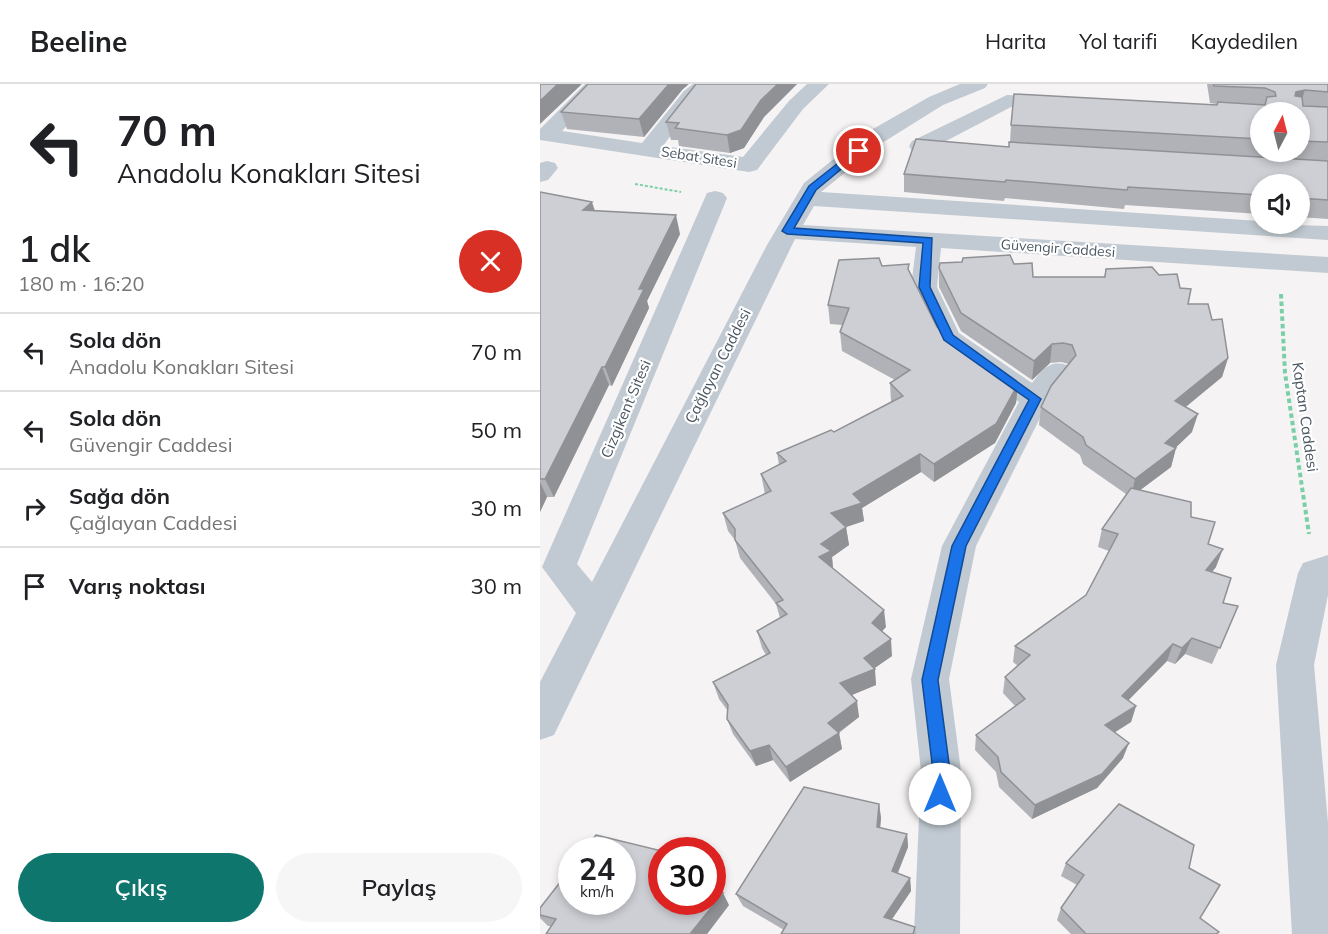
<!DOCTYPE html>
<html lang="tr">
<head>
<meta charset="utf-8">
<style>
	body { margin:0; font-family:Mulish,sans-serif; background:#f6f6f6; color:#202124; height:100vh; display:flex; flex-direction:column; font-size:22px; white-space:nowrap }
	* { box-sizing:border-box; margin:0 }
	p { font-size:20px; color:#757577 }
	.icon { flex:none; width:33px; height:33px; fill:none; stroke:currentColor; stroke-width:2; stroke-linecap:round; stroke-linejoin:round }
	.map { position:relative; flex:1; overflow:hidden }
	.sheet { display:flex; flex-direction:column; background:#fff; width:540px }
	.sheet>* { flex:none }
	.guide { background:#fff; color:#202124; overflow:hidden }
	.needle { width:39px; rotate:7deg }
	.controls { position:absolute; left:710px; top:18px; display:grid; gap:12px }
	.controls a { display:grid; place-items:center; width:60px; height:60px; border-radius:50%; background:#fff; box-shadow:0 3px 9px #0003; font-size:30px }
	.speed { position:absolute; left:18px; top:753px; display:flex; gap:12px; font-size:30px; font-weight:700; text-align:center }
	.speed>* { display:grid; place-content:center; width:78px; height:78px; border-radius:50%; background:#fff; box-shadow:0 3px 9px #0003; line-height:1 }
	.speed small { font-size:15px; font-weight:400 }
	.speed .limit { border:9px solid #d22; background:#fff; color:#111 }
	.pin { position:absolute; display:grid; place-items:center; width:51px; height:51px; color:#fff; margin:-26px; border:3px solid #fff; border-radius:50%; box-shadow:0 2px 6px #0007 }
	.me { position:absolute; width:66px; margin:-33px; rotate:0deg; stroke-linejoin:round; filter:drop-shadow(0 0 4px #0008) }
	.turn { display:flex; align-items:center; gap:21px; height:126px; padding:0 18px; font-size:27px }
	.turn .icon { width:78px; height:78px; stroke-width:2.5 }
	.turn b { display:block; font-size:42px; line-height:51px }
	.round { display:grid; place-items:center; flex:none; width:63px; height:63px; border-radius:32px; background:#f6f6f6 }
	.headline { display:flex; align-items:center; justify-content:space-between; height:102px; padding:0 18px }
	h1 { font-size:36px; font-weight:600; line-height:45px }
	.action { display:flex; gap:12px; margin-top:auto; padding:12px 18px }
	.action a { flex:1; height:69px; border-radius:36px; background:#0f766e; color:#fff; font-size:24px; font-weight:600; line-height:69px; text-align:center }
	.action a+a { background:#f6f6f6; color:#202124 }
	ul { padding:0; list-style:none }
	li { display:flex; align-items:center; gap:18px; height:78px; padding:0 18px; border-top:2px solid #e0e0e0 }
	li div { flex:1 }
	li b { display:block; font-size:22px }
	li em { font-style:normal }
	header { display:flex; align-items:center; gap:36px; box-sizing:border-box; height:84px; padding:0 30px; background:#fff; border-bottom:2px solid #e0e0e0 }
	header strong { font-size:28px }
	nav { display:flex; gap:33px; margin-inline-start:auto; font-size:21px }
	main { display:flex; flex:1; min-height:0 }
	.map>svg:first-child { display:block }
</style>
</head>
<body>
<header>
<strong>Beeline</strong>
<nav><a>Harita</a><a>Yol tarifi</a><a>Kaydedilen</a></nav>
</header>
<main>
<section class="sheet">
<div class="guide">
<div class="turn"><svg class="icon" aria-label="left" viewBox="0 0 24 24"><path d="M17 20v-9H6M10 6l-5 5 5 5"/></svg><div><b>70 m</b>Anadolu Konakları Sitesi</div></div>
</div>
<div class="headline"><div><h1>1 dk</h1><p>180 m · 16:20</p></div><a class="round" style="background:#d93025;color:#fff"><svg class="icon" aria-label="close" viewBox="0 0 24 24"><path d="M6 6l12 12M18 6L6 18"/></svg></a></div>
<ul>
<li><svg class="icon" aria-label="left" viewBox="0 0 24 24"><path d="M17 20v-9H6M10 6l-5 5 5 5"/></svg><div><b>Sola dön</b><p>Anadolu Konakları Sitesi</p></div><em>70 m</em></li>
<li><svg class="icon" aria-label="left" viewBox="0 0 24 24"><path d="M17 20v-9H6M10 6l-5 5 5 5"/></svg><div><b>Sola dön</b><p>Güvengir Caddesi</p></div><em>50 m</em></li>
<li><svg class="icon" aria-label="right" viewBox="0 0 24 24"><path d="M7 20v-9h11M14 6l5 5-5 5"/></svg><div><b>Sağa dön</b><p>Çağlayan Caddesi</p></div><em>30 m</em></li>
<li><svg class="icon" aria-label="arrive" viewBox="0 0 24 24"><path d="M6 21V4h12l-3 4 3 4H6"/></svg><div><b>Varış noktası</b></div><em>30 m</em></li>
</ul>
<div class="action"><a>Çıkış</a><a>Paylaş</a></div>
</section>
<div class="map">
<svg width="788" height="850" viewBox="0 0 788 850">
	<rect width="100%" height="100%" fill="#f5f3f3"/>
	<g fill="none" stroke-linecap="round" stroke-linejoin="round">
		<!-- path-far1 -->
		<polyline stroke="#7ad0a6" stroke-width="2" stroke-dasharray="3 2" stroke-linecap="butt" points="95,100 141,108"/>
		<!-- path -->
		<polyline stroke="#7ad0a6" stroke-width="4" stroke-dasharray="4.5 3" stroke-linecap="butt" points="741,210 745,289 769,450"/>
		<!-- minor -->
		<g fill="#c1cad2" fill-rule="evenodd">
			<polygon points="45,0 66,0 22,47 102,59 144,7 153,0 176,0 158,15 123,62 203,73 249,17 267,0 289,0 263,25 217,86 209,88 0,56 0,45"/>
			<path d="M 420,0 L 448,0 L 445,4 L 403,21 L 342,59 L 281,108 L 720,137 L 720,140 L 788,142 L 788,156 L 274,122 L 263,141 L 788,173 L 788,189 L 401,164 L 397,203 L 419,249 L 492,299 C 503,285 509,276 527,281 L 531,288 L 507,320 L 436,462 L 409,595 L 421,687 L 420,850 L 374,850 L 381,687 L 371,595 L 402,462 L 479,318 L 398,260 L 371,203 L 376,163 L 255,155 L 14,651 L 0,656 L 0,598 L 36,529 L 2,483 L 167,109 L 175,107 L 183,109 L 187,114 L 37,480 L 52,498 L 227,161 L 264,99 L 326,49 L 389,13 Z"/>
			<path d="M 467,11 L 517,13 L 524,15 L 527,19 L 524,23 L 517,25 L 471,23 L 406,57 L 420,59 L 423,64 L 420,69 C 405,72 387,70 372,67 L 369,62 L 372,57 Z"/>
			<polygon points="7,77 15,79 18,84 8,96 0,98 0,79"/>
			<polygon points="788,471 788,511 774,581 788,739 788,850 752,850 736,581 758,489 763,479"/>
		</g>
	</g>
	<!-- wall -->
	<g fill="#b0b2b7" fill-rule="evenodd">
		<polygon points="156,0 257,0 224,33 204,64 190,69 139,62 138,56 131,56 126,38"/>
		<path d="M 667,0 L 788,0 L 788,77 L 470,58 L 471,41 L 677,21 L 677,20 L 670,19 ZM 720,28 L 759,28 L 759,68 L 720,68 Z"/>
		<polygon points="142,6 104,53 27,45 21,28"/>
		<polygon points="469,63 788,77 788,135 759,133 759,100 720,100 720,130 585,121 584,125 465,114 464,117 364,108 364,90"/>
		<polygon points="0,108 55,127 140,150 107,217 109,224 72,302 69,301 14,413 7,413 0,428"/>
		<polygon points="342,182 369,186 397,243 478,300 476,319 455,359 394,398 381,388 322,424 324,437 306,443 309,461 292,473 293,484 346,543 342,547 352,572 334,584 336,601 312,611 319,633 299,649 302,665 250,698 233,676 216,682 193,650 187,635 188,627 179,615 173,598 226,571 222,564 217,547 240,534 236,520 200,474 195,456 188,447 183,429 225,410 221,390 239,381 237,369 294,348 351,318 350,299 355,296 302,267 300,248 302,241 290,240 288,221"/>
		<polygon points="399,184 493,193 564,193 566,185 619,191 640,204 648,220 672,236 688,274 682,293 645,323 652,348 635,364 636,364 631,383 600,406 651,433 668,460 676,483 672,488 683,519 698,522 672,580 645,570 635,580 627,577 588,616 596,622 591,638 575,648 583,674 557,704 492,735 459,703 456,688 435,666 436,651 475,622 463,609 465,593 478,582 473,578 475,562 546,511 569,467 558,463 562,445 586,410 543,380 540,371 499,341 501,323 529,280 521,278 510,279 492,296 421,247 399,203"/>
		<polygon points="339,720 341,734 340,744 367,750 368,763 358,789 370,794 371,807 352,835 375,843 376,850 241,850 244,846 203,822 196,810"/>
		<polygon points="526,779 649,784 660,834 677,850 531,850 517,836 521,824 537,801 521,792"/>
		<polygon points="122,818 189,821 167,850 6,850 11,842 8,842 0,834 0,824"/>
	</g>
	<!-- shaded-wall -->
	<g fill="#909195">
		<polygon points="18,0 42,0 0,40 0,17"/>
		<polygon points="129,0 149,0 142,6 104,53 99,35"/>
		<polygon points="238,0 257,0 224,33 204,64 190,69 187,51"/>
		<polygon points="765,6 759,24 750,26 756,8"/>
		<polygon points="52,118 58,136 43,126"/>
		<polygon points="136,131 140,150 107,217 109,224 72,302 65,283 99,205"/>
		<polygon points="512,260 510,279 492,296 494,277"/>
		<polygon points="688,274 682,293 630,336 635,317"/>
		<polygon points="62,283 69,301 14,413 5,395"/>
		<polygon points="478,300 476,319 455,359 394,398 394,380"/>
		<polygon points="658,330 652,348 628,371 636,364 631,383 591,413 595,395 625,359"/>
		<polygon points="380,370 381,388 322,424 324,437 294,447 291,429 313,410"/>
		<polygon points="0,398 7,413 0,428"/>
		<polygon points="306,443 309,461 292,473 293,484 279,473 281,460"/>
		<polygon points="683,465 676,483 659,504 666,486"/>
		<polygon points="344,526 346,543 334,556 332,539"/>
		<polygon points="652,554 645,570 635,580 642,564"/>
		<polygon points="351,555 352,572 332,586 335,585 336,601 302,615 300,599 324,574"/>
		<polygon points="633,560 627,577 577,628 582,612"/>
		<polygon points="317,617 319,633 295,651 299,649 302,665 250,698 246,683 288,639"/>
		<polygon points="596,622 591,638 561,657 565,641"/>
		<polygon points="589,659 583,674 557,704 492,735 495,721"/>
		<polygon points="229,661 233,676 216,682 210,667"/>
		<polygon points="339,720 341,734 339,756 337,743"/>
		<polygon points="367,750 368,763 353,800 352,787"/>
		<polygon points="370,794 371,807 346,844 344,833"/>
		<polygon points="183,809 189,821 167,850 150,850"/>
	</g>
	<!-- building -->
	<g fill="#cdcfd5" stroke="#909195" stroke-width="1.5">
		<polygon points="0,0 18,0 0,17"/>
		<polygon points="48,0 129,0 99,35 21,28"/>
		<polygon points="156,0 238,0 221,16 201,46 187,51 135,44 139,39 126,38"/>
		<polygon points="674,0 788,0 788,8 765,6 756,8 755,12 762,13 763,22 788,23 788,58 759,57 759,28 720,28 720,55 471,41 474,10 677,21 678,18 725,21 727,13 736,12 735,8 725,4 674,2"/>
		<polygon points="376,55 469,63 469,58 788,77 788,116 759,114 759,100 720,100 720,111 588,103 587,106 466,96 465,98 364,90"/>
		<polygon points="0,108 52,118 43,126 136,131 99,205 104,205 65,283 62,283 5,395 0,395"/>
		<polygon points="470,171 474,180 492,179 493,193 565,193 566,185 612,183 619,191 637,190 640,204 651,205 648,220 668,220 672,236 682,235 688,274 635,317 658,330 625,359 636,364 595,395 546,361 543,353 501,323 511,302 536,271 532,261 523,259 512,260 494,277 421,229 399,184 400,179 422,178 423,174"/>
		<polygon points="339,174 342,182 369,180 368,185 397,243 478,300 456,340 394,380 380,370 313,410 322,419 291,429 306,443 281,460 291,467 279,473 344,526 332,539 351,555 324,574 335,585 300,599 317,617 288,639 299,649 246,683 229,661 210,667 187,635 188,621 173,598 230,569 217,547 247,530 236,519 243,516 195,456 195,445 183,429 231,407 221,390 246,377 237,369 291,346 294,348 363,312 350,299 370,286 300,248 309,224 288,221 299,176"/>
		<polygon points="591,404 651,418 651,433 675,438 668,460 683,465 666,486 691,494 683,519 698,522 680,564 652,554 642,564 633,560 582,612 596,622 565,641 589,659 562,690 495,721 461,688 458,673 436,651 485,615 465,593 490,571 475,562 546,511 578,450 562,445"/>
		<polygon points="264,703 339,720 337,743 367,750 352,787 370,794 344,833 375,843 373,850 241,850 247,840 196,810"/>
		<polygon points="579,720 654,761 649,784 680,801 660,834 679,848 676,850 546,850 521,824 544,791 526,779"/>
		<polygon points="56,751 122,767 122,818 172,818 172,807 183,809 150,850 6,850 16,835 0,831 0,824 32,783 32,818 82,818 82,766 44,766"/>
	</g>
	<!-- route -->
	<polygon fill="#1a73e8" stroke="#114b97" stroke-width="1.5" points="316,65 323,67 276,106 254,144 392,154 390,203 413,251 501,315 426,462 398,596 410,687 409,710 407,716 400,718 394,716 392,710 393,687 382,596 412,462 489,316 404,256 379,203 383,159 247,150 242,147 269,102"/>
	<g text-anchor="middle" stroke-width="4.5" stroke-linejoin="round" paint-order="stroke">
		<!-- far-street labels -->
		<g font-size="14" fill="#4a5661" stroke="#fff">
			<text transform="translate(159 73) rotate(9)" y="5">Sebat Sitesi</text>
			<text transform="translate(518 164) rotate(4)" y="5">Güvengir Caddesi</text>
		</g>
		<!-- street labels -->
		<g font-size="15" fill="#4a5661" stroke="#fff">
			<text transform="translate(178 282) rotate(-63)" y="5">Çağlayan Caddesi</text>
			<text transform="translate(86 325) rotate(-67)" y="5">Cizgikent Sitesi</text>
			<text transform="translate(765 333) rotate(82)" y="5">Kaptan Caddesi</text>
		</g>
	</g>
</svg>
<div class="controls">
<a><svg class="needle" viewBox="-14 -14 28 28"><path d="M0-13l5 13h-10z" fill="#e53935"/><path d="M0 13l5-13h-10z" fill="#757577"/></svg></a>
<a><svg class="icon" aria-label="sound" viewBox="0 0 24 24"><path d="M4 9h4l5-4v14l-5-4H4zM17 9q2 3 0 6"/></svg></a>
</div>
<div class="speed"><div>24<small>km/h</small></div><div class="limit">30</div></div>
<div class="pin" style="left:319px;top:67px;background:#d93025"><svg class="icon" aria-label="arrive" viewBox="0 0 24 24"><path d="M6 21V4h12l-3 4 3 4H6"/></svg></div>
<svg class="me" style="left:400px;top:710px" viewBox="-20 -20 40 40"><circle r="19" fill="#fff"/><path d="M0-13L10 11 0 6-10 11z" fill="#1a73e8"/></svg>
</div>
</main>
</body>
</html>
